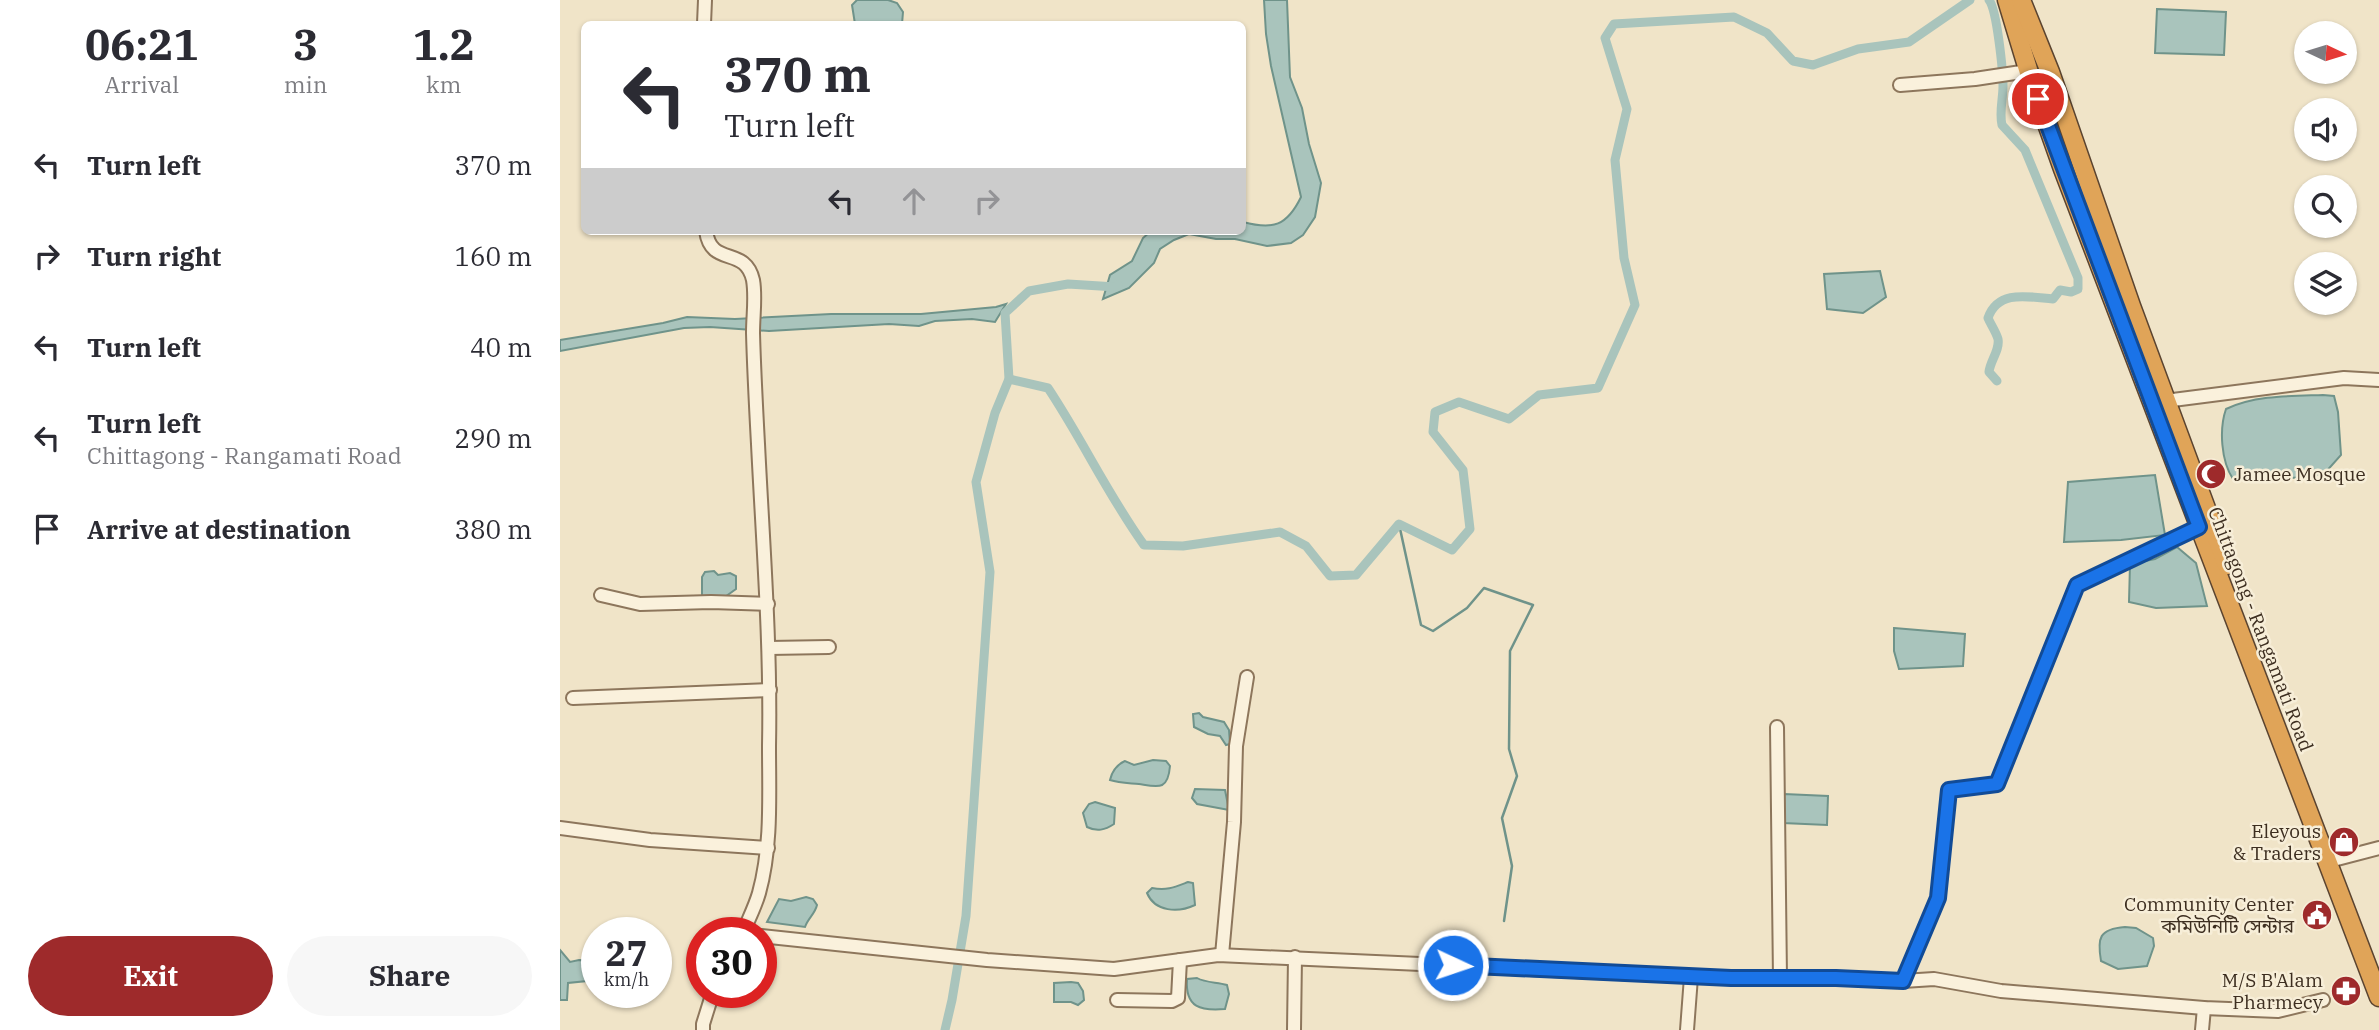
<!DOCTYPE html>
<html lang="en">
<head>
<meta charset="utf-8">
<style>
	body { margin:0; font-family:"IBM Plex Serif","Noto Sans Bengali",serif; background:#f7f7f7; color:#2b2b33; height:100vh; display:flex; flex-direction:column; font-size:26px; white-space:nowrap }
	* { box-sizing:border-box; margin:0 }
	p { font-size:23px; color:#7c7c81 }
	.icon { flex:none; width:38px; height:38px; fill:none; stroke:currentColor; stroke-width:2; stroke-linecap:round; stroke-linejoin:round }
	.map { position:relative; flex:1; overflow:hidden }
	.side { display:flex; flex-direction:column; background:#fff; width:560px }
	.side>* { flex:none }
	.banner { position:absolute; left:21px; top:21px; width:665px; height:214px; border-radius:10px; box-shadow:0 2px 5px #0004; background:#fff; color:#2b2b33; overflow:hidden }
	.needle { width:46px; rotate:94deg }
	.fabs { position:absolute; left:1734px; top:21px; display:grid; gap:14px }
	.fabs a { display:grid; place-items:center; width:63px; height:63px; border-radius:50%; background:#fff; box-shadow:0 2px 5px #0004; font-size:35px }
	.speed { position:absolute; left:21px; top:917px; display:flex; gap:14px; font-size:35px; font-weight:700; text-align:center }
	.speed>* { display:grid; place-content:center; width:91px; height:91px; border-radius:50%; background:#fff; box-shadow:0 2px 5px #0004; line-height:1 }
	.speed small { font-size:18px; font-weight:400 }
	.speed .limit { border:10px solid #d22; background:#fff; color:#111 }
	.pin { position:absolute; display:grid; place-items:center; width:60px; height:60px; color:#fff; margin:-30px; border:4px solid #fff; border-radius:50%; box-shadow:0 2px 7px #0007 }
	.me { position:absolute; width:77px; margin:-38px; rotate:93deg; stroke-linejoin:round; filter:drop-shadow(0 0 5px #0008) }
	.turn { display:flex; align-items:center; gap:24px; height:147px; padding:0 28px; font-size:32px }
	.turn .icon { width:91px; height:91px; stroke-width:2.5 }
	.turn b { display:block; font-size:49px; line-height:60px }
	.lanes { display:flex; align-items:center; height:66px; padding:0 28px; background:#0003; justify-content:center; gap:35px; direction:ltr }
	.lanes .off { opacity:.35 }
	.eta { display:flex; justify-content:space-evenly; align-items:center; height:119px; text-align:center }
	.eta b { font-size:42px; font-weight:700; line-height:49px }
	.button { display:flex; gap:14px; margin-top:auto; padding:14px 28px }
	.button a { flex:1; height:80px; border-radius:42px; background:#9e2a2b; color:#fff; font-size:28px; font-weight:700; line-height:80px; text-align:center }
	.button a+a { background:#f7f7f7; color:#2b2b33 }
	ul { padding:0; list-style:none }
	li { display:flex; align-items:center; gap:21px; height:91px; padding:0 28px }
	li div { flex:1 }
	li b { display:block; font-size:26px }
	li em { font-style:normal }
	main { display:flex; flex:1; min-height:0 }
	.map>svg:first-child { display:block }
</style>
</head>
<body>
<main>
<section class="side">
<div class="eta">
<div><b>06:21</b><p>Arrival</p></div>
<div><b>3</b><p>min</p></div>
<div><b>1.2</b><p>km</p></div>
</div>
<ul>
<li><svg class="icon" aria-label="left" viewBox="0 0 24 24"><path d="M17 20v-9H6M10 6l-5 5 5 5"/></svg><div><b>Turn left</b></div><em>370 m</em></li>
<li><svg class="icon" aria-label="right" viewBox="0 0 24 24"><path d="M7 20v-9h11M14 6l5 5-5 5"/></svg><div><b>Turn right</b></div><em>160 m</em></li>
<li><svg class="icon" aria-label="left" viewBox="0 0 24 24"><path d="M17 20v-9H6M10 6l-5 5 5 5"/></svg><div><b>Turn left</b></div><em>40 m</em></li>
<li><svg class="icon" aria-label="left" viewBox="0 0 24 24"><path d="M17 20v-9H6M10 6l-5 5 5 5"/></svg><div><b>Turn left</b><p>Chittagong - Rangamati Road</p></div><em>290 m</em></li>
<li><svg class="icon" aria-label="arrive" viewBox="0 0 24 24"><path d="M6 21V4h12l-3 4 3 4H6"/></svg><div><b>Arrive at destination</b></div><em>380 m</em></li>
</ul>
<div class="button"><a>Exit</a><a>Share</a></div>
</section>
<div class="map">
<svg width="1819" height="1030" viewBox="0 0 1819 1030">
	<rect width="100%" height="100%" fill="#f0e4c8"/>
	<!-- water -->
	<g fill="#a9c4bc" stroke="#6f938a" stroke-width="2">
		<polygon points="297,0 328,0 337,3 343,12 342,24 295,24 292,5"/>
		<path d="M 704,0 L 727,0 L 730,77 L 742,108 L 749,144 L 761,183 L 755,217 L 743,235 L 731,243 L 707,246 L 675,239 L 656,239 L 629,234 L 614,240 L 600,249 L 594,263 L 569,288 L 543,299 L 550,275 L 572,261 L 583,238 L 591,231 L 682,231 L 683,222 C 713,230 727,226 741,197 L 711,66 L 706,34 Z"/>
		<polygon points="1597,9 1666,12 1664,55 1595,53"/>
		<polygon points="1320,271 1326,297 1303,313 1267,309 1264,274"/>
		<polygon points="446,304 435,322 412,319 375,321 359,326 329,324 209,331 150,327 124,328 0,351 0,340 103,323 127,317 175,319 271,314 361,314 436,307"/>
		<path d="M 1763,395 L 1774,396 L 1778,412 L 1781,455 L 1764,474 L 1707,481 L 1673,479 C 1661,461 1659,429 1666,409 C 1695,395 1731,396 1763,395 Z"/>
		<polygon points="1595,475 1605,535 1561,540 1504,542 1508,482"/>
		<polygon points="1617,547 1636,563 1647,606 1596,608 1569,602 1570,564 1595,559"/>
		<polygon points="154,571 158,575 170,573 176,576 176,589 162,599 142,598 142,577 145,572"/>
		<polygon points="1334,628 1405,634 1403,666 1339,669 1334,651"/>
		<polygon points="639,713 643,717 664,722 669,730 670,744 666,745 660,736 648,734 634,727 633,714"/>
		<path d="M 593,760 L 606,761 L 610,766 C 608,791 598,787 579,784 C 569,783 559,783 550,780 C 552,771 556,765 565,761 L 574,765 Z"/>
		<polygon points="635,789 665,790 669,810 637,804 632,798"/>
		<polygon points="1224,794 1268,796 1267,825 1223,823"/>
		<path d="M 535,802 L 555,808 L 554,824 C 545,830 537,832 527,827 L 523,813 L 529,804 Z"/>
		<path d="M 628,882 L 633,883 L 635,905 C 618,913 595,912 587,893 L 592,888 C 607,891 615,887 628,882 Z"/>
		<path d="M 246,897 L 253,899 L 257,905 C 255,914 248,918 245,927 L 207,922 L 219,899 L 231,901 Z"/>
		<path d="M 1565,927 L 1576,928 L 1593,938 L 1594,946 L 1587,966 L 1558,969 L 1541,961 C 1537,938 1539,929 1565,927 Z"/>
		<polygon points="0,950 10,962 19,960 37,961 37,980 8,983 7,1000 0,1000"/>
		<path d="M 637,978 C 646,983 657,982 667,985 L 669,994 L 665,1009 C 641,1011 625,1008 627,979 Z"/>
		<polygon points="511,982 518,983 523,991 524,1000 518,1005 511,1002 494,1002 494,983"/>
	</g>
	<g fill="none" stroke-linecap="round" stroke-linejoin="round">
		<!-- stream -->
		<polyline stroke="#6f938a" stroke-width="2.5" points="839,524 861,625 873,631 907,608 924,588 973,605 950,651 949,749 957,776 942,818 952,866 944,921"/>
		<!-- canal -->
		<g stroke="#a9c4bc" stroke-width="9">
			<path d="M 1429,0 C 1437,10 1443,71 1443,86 C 1443,99 1439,112 1442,125 L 1465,150 L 1518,278 L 1518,289 L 1511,292 L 1500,290 L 1493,299 C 1469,297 1438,289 1428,318 C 1431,325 1436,332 1438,339 C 1440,350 1430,361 1429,372 L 1437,381"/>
			<path d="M 449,379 L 488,388 C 522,439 548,495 584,545 L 623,546 L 720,532 L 746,546 L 770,576 L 796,575 L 839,524 L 892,550 L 910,529 L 903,470 L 873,432 L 875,412 L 899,402 L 949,419 L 979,395 L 1038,388 L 1075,305 L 1064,258 L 1055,160 L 1067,109 L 1045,38 L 1054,24 L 1174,17 L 1207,33 L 1233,61 L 1253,65 L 1298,49 L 1349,42 L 1410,0"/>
			<polyline points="385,1030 392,1000 406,916 430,572 416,482 435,413 449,379 445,313 469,291 508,284 556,287 558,285"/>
		</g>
		<!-- minor casing -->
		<g stroke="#8d765c" stroke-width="16">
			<g id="minor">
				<polyline points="144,24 145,0"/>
				<polyline points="1340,85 1415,79 1468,71"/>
				<path d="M 146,231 C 151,268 185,245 193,280 C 196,297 193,315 193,333 C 194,370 196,407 198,444 C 203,545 211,645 209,746 C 209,795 212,846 199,893 C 195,907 188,920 183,933"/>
				<polyline points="1605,401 1784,378 1819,380"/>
				<polyline points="41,595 80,604 151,602 208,604"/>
				<polyline points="209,648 269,647"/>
				<polyline points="13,698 210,690"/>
				<polyline points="1217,727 1220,978"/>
				<polyline points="0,828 90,840 208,848"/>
				<polyline points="1777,859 1819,848"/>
				<polyline points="201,936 427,960 554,969 658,955 1171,978 1276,978 1343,981 1374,979 1441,991 1644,1008 1718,1011 1763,1000"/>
				<polyline points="662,955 674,822 676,746 687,677"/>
				<polyline points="1343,981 1378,898 1389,790 1437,784 1517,585 1639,527"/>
				<polyline points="557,1000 612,1001 618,998 620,960"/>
				<polyline points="143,1030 143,1024 153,992"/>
				<polyline points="734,1030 735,957"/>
				<polyline points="1127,1030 1131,977"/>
				<polyline points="1642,1030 1644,1008"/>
			</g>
		</g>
		<!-- highway casing -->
		<g stroke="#5b4430" stroke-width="21">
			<g id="highway">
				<polyline points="1447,0 1470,76 1503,169 1819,997"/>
				<polyline points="1461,0 1490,72 1571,306 1667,565"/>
			</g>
		</g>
		<!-- minor -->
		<use href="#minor" stroke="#faf1dc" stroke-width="12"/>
		<!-- highway -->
		<use href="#highway" stroke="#e0a458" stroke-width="18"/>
	</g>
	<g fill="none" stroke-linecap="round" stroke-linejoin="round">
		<!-- route casing -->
		<g stroke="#114b97" stroke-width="18">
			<polyline id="route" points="893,965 1171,978 1276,978 1343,981 1378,898 1389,790 1437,784 1517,585 1639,527 1478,99"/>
		</g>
		<!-- route -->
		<use href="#route" stroke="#1a73e8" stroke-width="12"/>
	</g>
	<!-- icons -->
	<defs>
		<g id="mosque-disc" transform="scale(1.575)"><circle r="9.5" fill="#9e2a2b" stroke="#f7eed8"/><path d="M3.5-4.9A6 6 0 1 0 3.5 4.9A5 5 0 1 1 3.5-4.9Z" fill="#fff"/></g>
		<g id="shop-disc" transform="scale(1.575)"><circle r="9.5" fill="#9e2a2b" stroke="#f7eed8"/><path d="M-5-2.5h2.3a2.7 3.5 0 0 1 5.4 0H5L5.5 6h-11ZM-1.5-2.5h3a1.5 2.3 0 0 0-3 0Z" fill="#fff"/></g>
		<g id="civic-disc" transform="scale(1.575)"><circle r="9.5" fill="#9e2a2b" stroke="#f7eed8"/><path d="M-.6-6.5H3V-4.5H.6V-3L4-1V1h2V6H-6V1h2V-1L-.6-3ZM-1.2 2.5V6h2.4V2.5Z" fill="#fff"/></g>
		<g id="pharmacy-disc" transform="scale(1.575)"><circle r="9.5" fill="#9e2a2b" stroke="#f7eed8"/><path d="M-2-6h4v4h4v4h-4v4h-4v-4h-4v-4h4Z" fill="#fff"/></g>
	</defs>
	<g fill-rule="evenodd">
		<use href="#mosque-disc" x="1651" y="474"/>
		<use href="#shop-disc" x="1784" y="842"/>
		<use href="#civic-disc" x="1757" y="915"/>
		<use href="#pharmacy-disc" x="1786" y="991"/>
	</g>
	<g text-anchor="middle" stroke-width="5" stroke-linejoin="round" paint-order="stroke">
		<!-- poi labels -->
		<g font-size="19" fill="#3d2e20" stroke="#f7eed8" text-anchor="end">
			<text x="1674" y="481" text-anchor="start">Jamee Mosque</text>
			<text x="1761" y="838">Eleyous<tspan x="1761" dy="22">&amp; Traders</tspan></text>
			<text x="1734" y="911">Community Center<tspan x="1734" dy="22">কমিউনিটি সেন্টার</tspan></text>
			<text x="1763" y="987">M/S B'Alam<tspan x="1763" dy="22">Pharmecy</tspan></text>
		</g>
		<!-- street labels -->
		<g font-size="19" fill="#3d2e20" stroke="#f7eed8">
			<text transform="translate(1701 629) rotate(69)" y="7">Chittagong - Rangamati Road</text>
		</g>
	</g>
</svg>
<div class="fabs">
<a><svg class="needle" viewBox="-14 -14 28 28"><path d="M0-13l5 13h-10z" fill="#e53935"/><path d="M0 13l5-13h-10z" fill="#7c7c81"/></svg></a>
<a><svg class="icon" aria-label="sound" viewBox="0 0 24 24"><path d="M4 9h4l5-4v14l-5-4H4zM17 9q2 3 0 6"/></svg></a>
<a><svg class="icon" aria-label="search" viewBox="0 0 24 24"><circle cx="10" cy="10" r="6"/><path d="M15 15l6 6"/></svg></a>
<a><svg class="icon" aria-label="layers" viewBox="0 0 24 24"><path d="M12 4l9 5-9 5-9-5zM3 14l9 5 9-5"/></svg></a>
</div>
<div class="speed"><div>27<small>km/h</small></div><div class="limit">30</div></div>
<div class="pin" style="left:1478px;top:99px;background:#d93025"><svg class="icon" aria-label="arrive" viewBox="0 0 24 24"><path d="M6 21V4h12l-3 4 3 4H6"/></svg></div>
<svg class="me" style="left:893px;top:965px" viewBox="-20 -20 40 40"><circle r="17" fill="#1a73e8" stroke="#fff" stroke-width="3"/><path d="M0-11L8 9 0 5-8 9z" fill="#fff"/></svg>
<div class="banner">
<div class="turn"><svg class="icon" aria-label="left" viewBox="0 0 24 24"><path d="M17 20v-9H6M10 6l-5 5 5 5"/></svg><div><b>370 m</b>Turn left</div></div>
<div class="lanes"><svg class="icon" aria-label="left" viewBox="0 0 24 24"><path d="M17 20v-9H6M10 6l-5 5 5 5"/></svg><svg class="icon off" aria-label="ahead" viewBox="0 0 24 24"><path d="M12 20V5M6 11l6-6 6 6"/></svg><svg class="icon off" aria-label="right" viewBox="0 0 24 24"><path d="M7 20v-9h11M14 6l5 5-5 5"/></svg></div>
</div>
</div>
</main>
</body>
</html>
